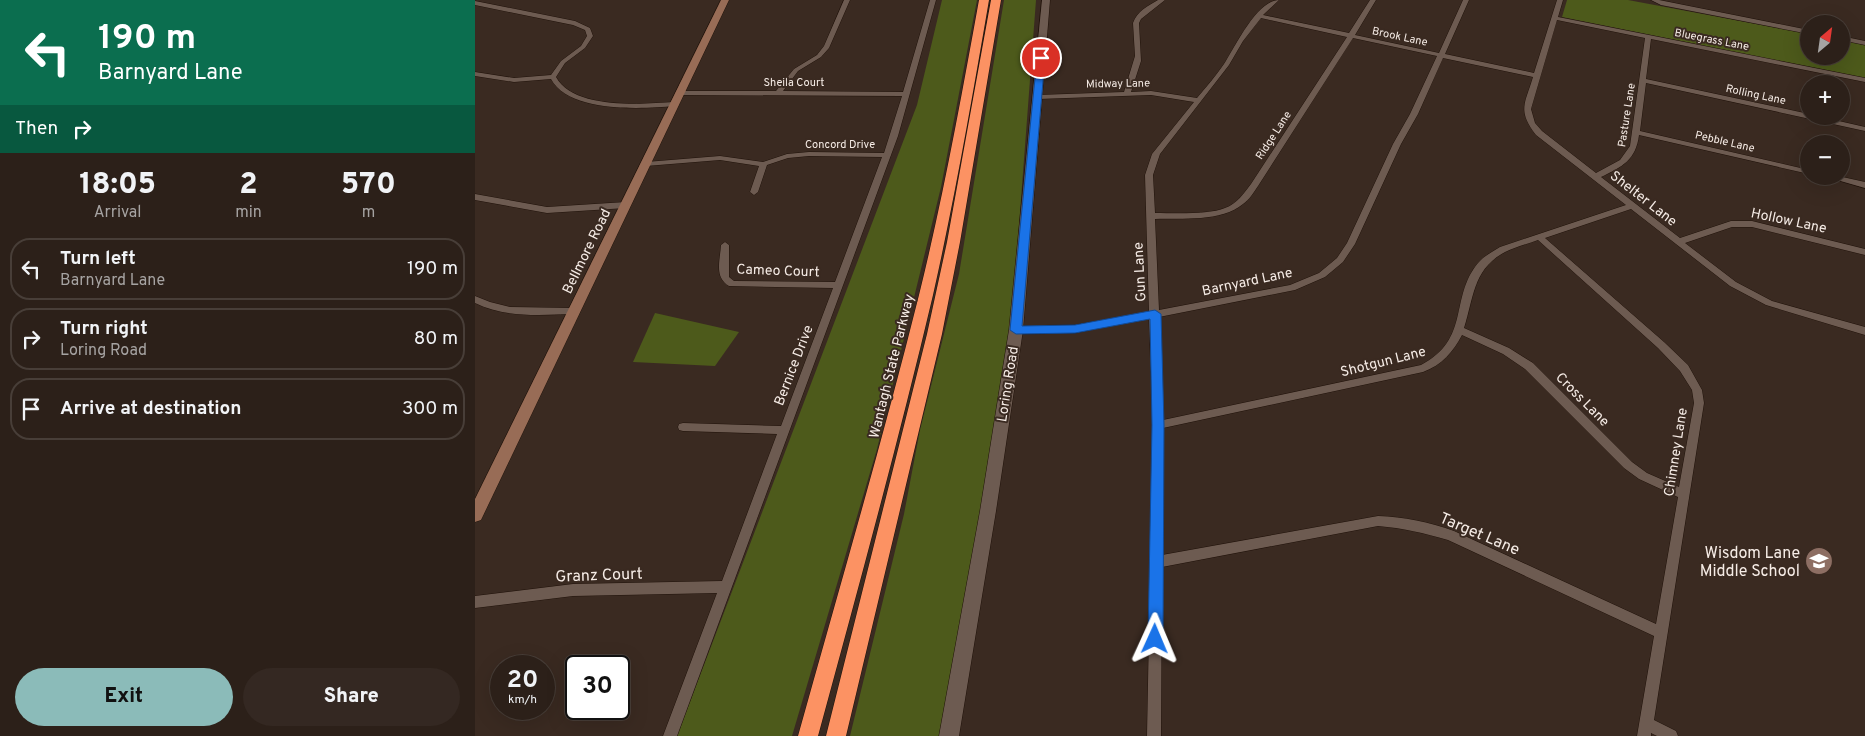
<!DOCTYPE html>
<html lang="en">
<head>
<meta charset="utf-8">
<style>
	body { margin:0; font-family:Overpass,sans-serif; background:#342822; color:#f1f3f6; height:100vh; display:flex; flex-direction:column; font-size:19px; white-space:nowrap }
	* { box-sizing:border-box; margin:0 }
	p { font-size:16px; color:#a6a3a2 }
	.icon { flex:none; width:28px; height:28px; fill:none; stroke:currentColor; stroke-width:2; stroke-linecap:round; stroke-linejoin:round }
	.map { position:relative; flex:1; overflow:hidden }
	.details { display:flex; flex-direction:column; background:#2c2019; width:475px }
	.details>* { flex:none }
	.top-card { background:#0b6e4f; color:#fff; overflow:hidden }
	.needle { width:32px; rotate:29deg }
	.tools { position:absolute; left:1325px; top:15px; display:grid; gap:10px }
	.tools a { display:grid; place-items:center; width:50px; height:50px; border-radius:50%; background:#2c2019; box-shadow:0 5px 20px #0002,0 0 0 1px #483e38; font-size:25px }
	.speed { position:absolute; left:15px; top:655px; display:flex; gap:10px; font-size:25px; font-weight:700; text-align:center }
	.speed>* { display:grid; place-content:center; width:65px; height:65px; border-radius:50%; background:#2c2019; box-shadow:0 5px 20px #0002,0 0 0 1px #483e38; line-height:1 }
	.speed small { font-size:12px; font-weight:400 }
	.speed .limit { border:2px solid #111; border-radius:8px; background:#fff; color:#111 }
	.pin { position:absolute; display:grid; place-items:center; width:42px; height:42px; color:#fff; margin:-21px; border:2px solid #fff; border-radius:50%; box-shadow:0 1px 5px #0007 }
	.me { position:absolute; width:55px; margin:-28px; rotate:1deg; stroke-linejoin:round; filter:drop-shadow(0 0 4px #0008) }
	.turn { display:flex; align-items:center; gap:18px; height:105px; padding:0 15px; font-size:22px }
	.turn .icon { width:65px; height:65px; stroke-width:2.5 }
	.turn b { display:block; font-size:35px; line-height:42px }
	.then { display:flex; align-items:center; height:48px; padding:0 15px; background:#0003; gap:10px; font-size:19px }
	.eta { display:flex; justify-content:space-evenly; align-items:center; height:85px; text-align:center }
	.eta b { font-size:30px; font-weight:800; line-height:35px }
	.cta { display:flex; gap:10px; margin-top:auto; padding:10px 15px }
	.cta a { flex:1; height:58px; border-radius:30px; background:#8bbbb9; color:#111; font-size:20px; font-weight:800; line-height:58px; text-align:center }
	.cta a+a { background:#342822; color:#f1f3f6 }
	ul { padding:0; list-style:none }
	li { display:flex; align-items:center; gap:15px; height:62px; margin:0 10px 8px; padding:0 5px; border:2px solid #483e38; border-radius:20px }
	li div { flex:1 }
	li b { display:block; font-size:19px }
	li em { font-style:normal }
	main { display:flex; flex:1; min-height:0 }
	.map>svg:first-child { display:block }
</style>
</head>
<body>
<main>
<section class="details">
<div class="top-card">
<div class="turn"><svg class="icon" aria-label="left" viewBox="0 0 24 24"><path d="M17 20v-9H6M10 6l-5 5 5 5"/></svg><div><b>190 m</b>Barnyard Lane</div></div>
<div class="then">Then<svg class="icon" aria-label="right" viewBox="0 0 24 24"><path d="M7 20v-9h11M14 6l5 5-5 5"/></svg></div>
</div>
<div class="eta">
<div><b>18:05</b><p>Arrival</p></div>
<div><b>2</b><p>min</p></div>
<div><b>570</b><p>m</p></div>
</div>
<ul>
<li><svg class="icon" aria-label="left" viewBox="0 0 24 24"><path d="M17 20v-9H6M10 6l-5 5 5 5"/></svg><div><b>Turn left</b><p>Barnyard Lane</p></div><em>190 m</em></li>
<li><svg class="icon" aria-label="right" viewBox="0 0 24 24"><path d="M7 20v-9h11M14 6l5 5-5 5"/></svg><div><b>Turn right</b><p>Loring Road</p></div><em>80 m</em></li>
<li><svg class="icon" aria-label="arrive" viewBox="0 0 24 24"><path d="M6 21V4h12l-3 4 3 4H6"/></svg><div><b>Arrive at destination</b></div><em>300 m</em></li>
</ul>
<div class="cta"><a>Exit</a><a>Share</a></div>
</section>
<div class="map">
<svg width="1390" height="736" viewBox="0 0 1390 736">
	<rect width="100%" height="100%" fill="#3a2a21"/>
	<!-- green -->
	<g fill="#4d5a1b">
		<polygon points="467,0 502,0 466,187 402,449 317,736 202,736 442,105"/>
		<polygon points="529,0 561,0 536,332 467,736 375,736 429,514 445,430 484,274"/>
		<polygon points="1092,0 1153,0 1334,34 1334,56 1366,56 1366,40 1390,45 1390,78 1087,17"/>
		<polygon points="180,313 264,332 240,366 158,362"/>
	</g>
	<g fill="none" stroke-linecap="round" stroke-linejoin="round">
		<!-- minor casing -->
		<g stroke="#20120a" stroke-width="1">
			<g id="minor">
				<path d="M 369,0 L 375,0 L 354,48 L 346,57 L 323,71 L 308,91 L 428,92 L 455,0 L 461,0 L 423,136 L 202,736 L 188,736 L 242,593 L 98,596 L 0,608 L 0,596 L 98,584 L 247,581 L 302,434 L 208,431 L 204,430 L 203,427 L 204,424 L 208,423 L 306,426 L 358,288 L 254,286 C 239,277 245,261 246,245 L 250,242 L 254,245 L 254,277 L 259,281 L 360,282 L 407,157 L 334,156 L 313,158 L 292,165 L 283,192 L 279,195 L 275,192 L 284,166 L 245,160 L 171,166 L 167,164 L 171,162 L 245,156 L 288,162 L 312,154 L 334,152 L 409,153 L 427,96 L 205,95 L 201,93 L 205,91 L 301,91 L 319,69 L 342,55 L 349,46 Z"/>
				<path d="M 683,0 L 690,0 L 666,19 L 664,23 L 666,61 L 656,92 L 676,91 L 722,98 C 731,87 741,76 749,64 C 760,47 782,0 804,0 L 788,15 L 874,33 L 895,0 L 901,0 L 880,35 L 964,53 L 988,0 L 994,0 L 970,54 L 1059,73 L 1082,0 L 1088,0 L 1083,17 L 1390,78 L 1390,82 L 1176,39 L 1171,79 L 1334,114 L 1334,116 L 1342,116 L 1390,127 L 1390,131 L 1171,83 L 1165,131 L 1334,170 L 1334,174 L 1164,135 C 1161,160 1147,167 1126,177 L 1205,238 L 1256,221 L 1277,221 L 1390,249 L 1390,255 L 1277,227 L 1257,227 L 1210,243 L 1261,282 L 1297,301 L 1390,327 L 1390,335 L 1291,305 L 1255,286 L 1156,209 L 1070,238 L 1189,342 L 1213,365 L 1227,390 L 1229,403 L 1179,720 L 1201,731 L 1203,736 L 1182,736 L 1176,733 L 1176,736 L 1162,736 L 1179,636 L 973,540 C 949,533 928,528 903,526 L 687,567 L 686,736 L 672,736 L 678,425 L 674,318 L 600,333 L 541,334 L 536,330 L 541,326 L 600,325 L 674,312 L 670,175 L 677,154 L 719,102 L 676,95 L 563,99 L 559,97 L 563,95 L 649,92 L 660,56 L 658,23 C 662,11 673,6 683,0 ZM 786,18 L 872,37 L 776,184 C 769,193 762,204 750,208 C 734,215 698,213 680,213 L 678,175 L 685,154 L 754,65 L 768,41 ZM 1082,20 L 1170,38 L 1155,146 L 1145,160 L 1121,173 L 1067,131 L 1060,123 L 1056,109 ZM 878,38 L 962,56 L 935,114 L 918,144 L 872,243 L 862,258 L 844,273 L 815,285 L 684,310 L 680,219 C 706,218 747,222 768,204 C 774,200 779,192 783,186 ZM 968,58 L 1058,77 C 1050,104 1042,110 1061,135 L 1151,205 L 1025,247 C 1017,252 1009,256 1003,263 C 974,298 996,339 946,365 L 688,420 L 684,317 L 820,290 L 850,277 L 868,262 L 880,244 L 926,144 L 943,114 ZM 1063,240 L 1183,348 L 1205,371 L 1217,390 L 1219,403 L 1204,487 L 1172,473 L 1157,462 L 1058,363 L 1034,348 L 989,328 C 999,297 998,269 1030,252 C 1040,247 1052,244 1063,240 ZM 987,335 L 1028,354 L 1050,369 L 1149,468 L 1164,479 L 1203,497 L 1181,624 L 979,531 C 954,522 929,517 903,516 L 687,555 L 688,428 L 948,372 C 967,365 978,352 987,335 Z"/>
				<polygon points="1176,0 1184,0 1334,30 1334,34 1186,5"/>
				<path d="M 0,1 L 100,21 L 115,28 L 118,36 L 110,48 L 90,63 L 81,77 C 99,110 168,104 199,102 L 203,104 L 199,106 C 167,109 94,113 76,79 L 39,82 L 0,76 L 0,72 L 39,78 L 76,75 L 86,61 L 106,46 L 112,36 L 110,30 L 98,25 L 0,5 Z"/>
				<polygon points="1366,36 1390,41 1390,45 1366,40"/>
				<polygon points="1348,176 1363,176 1390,182 1390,188"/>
				<polygon points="0,194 72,207 151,202 155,205 151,208 72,213 0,200"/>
				<path d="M 0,296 L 15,302 L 35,307 L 98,308 L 103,311 L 98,314 C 65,315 31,318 0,303 Z"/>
			</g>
		</g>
		<!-- tertiary casing -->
		<g stroke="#20120a" stroke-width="1">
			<polygon id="tertiary" points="567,0 575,0 548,330 521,511 484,736 464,736 505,511 534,330"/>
		</g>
		<!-- secondary casing -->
		<g stroke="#20120a" stroke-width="1">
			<polygon id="secondary" points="246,0 254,0 6,520 0,522 0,499"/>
		</g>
		<!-- motorway casing -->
		<g stroke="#20120a" stroke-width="1">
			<g id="motorway">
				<path d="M 504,0 L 514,0 C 497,99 480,197 458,295 C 423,443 383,589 343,736 L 323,736 C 364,589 407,443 444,295 C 468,198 486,99 504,0 Z"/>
				<polygon points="516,0 526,0 485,242 467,334 371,736 351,736 452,334 472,242"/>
			</g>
		</g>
		<!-- minor -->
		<use href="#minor" fill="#6d5b51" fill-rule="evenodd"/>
		<!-- tertiary -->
		<use href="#tertiary" fill="#6d5b51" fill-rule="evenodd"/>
		<!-- secondary -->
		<use href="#secondary" fill="#986c56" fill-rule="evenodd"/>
		<!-- motorway -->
		<use href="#motorway" fill="#fc9263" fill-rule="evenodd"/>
	</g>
	<!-- route -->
	<polygon fill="#1a73e8" stroke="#114b97" points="566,56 570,58 547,326 600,325 680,310 686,314 689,425 688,639 686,645 680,647 675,645 673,639 677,425 675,319 600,333 541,334 535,330 562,58"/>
	<!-- icons -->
	<defs>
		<g id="school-disc" transform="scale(1.4375)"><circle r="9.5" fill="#8d6e63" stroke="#3a2a21"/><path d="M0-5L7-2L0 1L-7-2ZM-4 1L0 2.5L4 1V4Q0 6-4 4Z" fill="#fff"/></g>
	</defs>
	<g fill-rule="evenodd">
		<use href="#school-disc" x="1344" y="561"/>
	</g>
	<g text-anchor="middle" stroke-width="4" stroke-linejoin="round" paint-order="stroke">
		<!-- far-street labels -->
		<g font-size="11" fill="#f6ece6" stroke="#3a2a21">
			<text transform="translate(925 36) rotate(12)" y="4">Brook Lane</text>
			<text transform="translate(1237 39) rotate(11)" y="4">Bluegrass Lane</text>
			<text x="319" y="86">Sheila Court</text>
			<text transform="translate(643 83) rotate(-1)" y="4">Midway Lane</text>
			<text transform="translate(1281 94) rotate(12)" y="4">Rolling Lane</text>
			<text transform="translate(1151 115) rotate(-81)" y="4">Pasture Lane</text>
			<text transform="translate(798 135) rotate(-57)" y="4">Ridge Lane</text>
			<text transform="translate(1250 141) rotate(13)" y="4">Pebble Lane</text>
			<text x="365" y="148">Concord Drive</text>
		</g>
		<!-- street labels -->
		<g font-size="14" fill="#f6ece6" stroke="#3a2a21">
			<text transform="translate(1169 198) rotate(38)" y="5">Shelter Lane</text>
			<text transform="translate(1314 220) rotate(12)" y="5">Hollow Lane</text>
			<text transform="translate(111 251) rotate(-64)" y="5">Bellmore Road</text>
			<text transform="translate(303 270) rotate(2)" y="5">Cameo Court</text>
			<text transform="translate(664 272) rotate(-93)" y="5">Gun Lane</text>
			<text transform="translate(772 281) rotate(-12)" y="5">Barnyard Lane</text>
			<text transform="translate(908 361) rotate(-14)" y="5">Shotgun Lane</text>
			<text transform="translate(318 365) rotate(-69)" y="5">Bernice Drive</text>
			<text transform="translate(416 366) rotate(-76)" y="5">Wantagh State Parkway</text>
			<text transform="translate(532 384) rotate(-81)" y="5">Loring Road</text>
			<text transform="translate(1108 399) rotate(45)" y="5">Cross Lane</text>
			<text transform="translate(1200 452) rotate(-81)" y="5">Chimney Lane</text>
		</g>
		<!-- near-street labels -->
		<g font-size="16" fill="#f6ece6" stroke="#3a2a21">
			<text transform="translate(1005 533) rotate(23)" y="6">Target Lane</text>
			<text transform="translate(124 574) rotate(-2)" y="6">Granz Court</text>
		</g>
		<!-- near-poi labels -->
		<g font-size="16" fill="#f6ece6" stroke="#3a2a21" text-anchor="end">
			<text x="1325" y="558">Wisdom Lane<tspan x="1325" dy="18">Middle School</tspan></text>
		</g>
	</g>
</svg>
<div class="tools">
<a><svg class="needle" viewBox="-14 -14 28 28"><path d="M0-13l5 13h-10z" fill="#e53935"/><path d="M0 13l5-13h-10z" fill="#a6a3a2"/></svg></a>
<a>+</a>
<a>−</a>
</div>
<div class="speed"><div>20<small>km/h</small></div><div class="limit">30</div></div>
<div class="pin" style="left:566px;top:58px;background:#d93025"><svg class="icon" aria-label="arrive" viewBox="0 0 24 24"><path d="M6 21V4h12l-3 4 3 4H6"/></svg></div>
<svg class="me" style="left:680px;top:639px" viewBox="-20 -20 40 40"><path d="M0-17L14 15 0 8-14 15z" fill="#1a73e8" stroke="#fff" stroke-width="4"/></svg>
</div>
</main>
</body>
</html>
